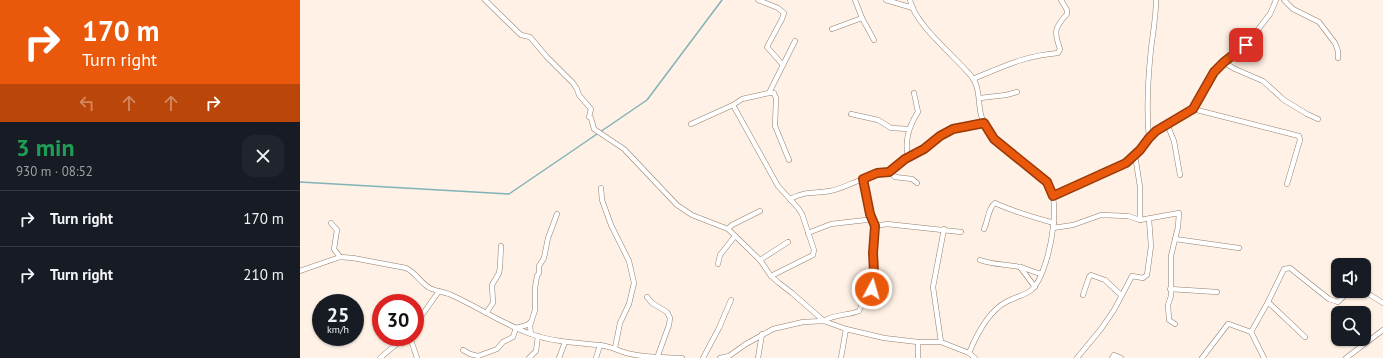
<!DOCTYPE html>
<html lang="en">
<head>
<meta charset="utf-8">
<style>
	body { margin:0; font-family:"PT Sans",sans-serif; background:#20242c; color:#f1f3f6; height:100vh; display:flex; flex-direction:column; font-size:15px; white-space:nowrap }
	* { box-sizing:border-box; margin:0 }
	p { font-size:13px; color:#9ea1a6 }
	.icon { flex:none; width:22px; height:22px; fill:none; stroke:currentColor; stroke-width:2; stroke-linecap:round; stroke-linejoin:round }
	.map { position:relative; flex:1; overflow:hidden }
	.sheet { display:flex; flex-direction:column; background:#171b24; width:300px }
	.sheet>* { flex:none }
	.hud { background:#ea580c; color:#fff; overflow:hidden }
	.fabs { position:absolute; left:1031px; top:258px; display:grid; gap:8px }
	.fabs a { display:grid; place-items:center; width:40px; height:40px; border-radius:8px; background:#171b24; box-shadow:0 1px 3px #0004; font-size:20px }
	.speed { position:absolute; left:12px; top:294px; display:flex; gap:8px; font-size:20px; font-weight:700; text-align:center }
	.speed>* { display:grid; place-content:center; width:52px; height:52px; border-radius:50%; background:#171b24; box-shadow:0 1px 3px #0004; line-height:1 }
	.speed small { font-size:10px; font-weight:400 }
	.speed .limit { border:6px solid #d22; background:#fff; color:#111 }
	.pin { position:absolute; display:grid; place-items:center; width:34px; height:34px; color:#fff; margin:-17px; border-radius:8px; box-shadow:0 2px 6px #0006 }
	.me { position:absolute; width:44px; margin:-22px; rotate:6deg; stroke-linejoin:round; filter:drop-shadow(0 0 3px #0008) }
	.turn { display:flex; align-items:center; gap:14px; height:84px; padding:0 16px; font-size:18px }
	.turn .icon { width:52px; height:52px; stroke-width:2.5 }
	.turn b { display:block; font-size:28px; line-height:34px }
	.lanes { display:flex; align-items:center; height:38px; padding:0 16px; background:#0003; justify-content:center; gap:20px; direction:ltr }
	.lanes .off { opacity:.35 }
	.round { display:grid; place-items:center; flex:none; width:42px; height:42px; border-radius:12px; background:#20242c }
	.summary { display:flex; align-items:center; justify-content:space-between; height:68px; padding:0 16px }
	h1 { font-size:24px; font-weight:700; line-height:30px; color:#1e9e55 }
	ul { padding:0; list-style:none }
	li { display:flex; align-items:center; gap:12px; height:56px; padding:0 16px; border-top:1px solid #363941 }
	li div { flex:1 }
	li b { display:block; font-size:15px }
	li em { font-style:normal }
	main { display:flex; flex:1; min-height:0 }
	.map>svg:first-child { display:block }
</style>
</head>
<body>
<main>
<section class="sheet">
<div class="hud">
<div class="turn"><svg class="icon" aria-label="right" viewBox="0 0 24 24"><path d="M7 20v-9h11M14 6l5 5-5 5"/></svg><div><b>170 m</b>Turn right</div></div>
<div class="lanes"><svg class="icon off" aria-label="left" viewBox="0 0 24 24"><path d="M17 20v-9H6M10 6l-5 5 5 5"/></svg><svg class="icon off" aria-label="ahead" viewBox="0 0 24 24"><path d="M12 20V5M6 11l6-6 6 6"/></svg><svg class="icon off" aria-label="ahead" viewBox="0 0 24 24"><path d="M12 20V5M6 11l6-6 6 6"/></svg><svg class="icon" aria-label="right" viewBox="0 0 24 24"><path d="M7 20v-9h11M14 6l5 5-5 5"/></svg></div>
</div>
<div class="summary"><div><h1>3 min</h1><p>930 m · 08:52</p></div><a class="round"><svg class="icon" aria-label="close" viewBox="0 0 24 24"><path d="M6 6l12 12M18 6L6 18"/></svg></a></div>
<ul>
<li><svg class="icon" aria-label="right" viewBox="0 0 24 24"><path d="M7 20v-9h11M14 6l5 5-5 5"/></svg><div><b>Turn right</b></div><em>170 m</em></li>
<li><svg class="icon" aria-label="right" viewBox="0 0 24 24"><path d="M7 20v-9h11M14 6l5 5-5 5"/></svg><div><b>Turn right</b></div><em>210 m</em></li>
</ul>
</section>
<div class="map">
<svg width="1083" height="358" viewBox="0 0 1083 358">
	<rect width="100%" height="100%" fill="#fff1e5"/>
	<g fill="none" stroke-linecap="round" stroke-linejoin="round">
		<!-- stream -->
		<polyline stroke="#7fb3b5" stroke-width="1.5" points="0,182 209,194 347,100 422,0"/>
		<!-- minor casing -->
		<g stroke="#937f6d" stroke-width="5.5">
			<g id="minor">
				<path d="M 185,0 L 221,35 L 230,37 L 246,56 L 273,83 L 277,89 L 279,95 L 291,109 L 289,117 L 291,118 L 294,129 L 324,149 L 377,205 L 392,215 L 428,229 L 460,260 L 471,276 L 479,283 L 492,293 L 524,321 C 534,314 547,316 559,311 L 563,302 L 563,299 L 570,293 L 573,285 L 575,272 L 573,253 L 575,226 L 570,214 L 563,179 L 577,173 L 589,172 L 605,159 L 624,149 L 640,136 L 653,129 L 684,123"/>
				<polyline points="458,0 478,8 484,13 482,19 467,47 483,65"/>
				<polyline points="555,0 562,18 574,40"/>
				<polyline points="586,0 613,8"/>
				<path d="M 610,0 C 615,25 655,56 672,77 C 680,87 678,103 681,115 C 683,123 688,132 694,139 C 697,143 703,146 708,150 C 720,160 734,169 745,180 C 763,198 750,253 742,273 C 732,297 725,292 706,302 C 689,311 676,336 669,353"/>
				<polyline points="984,0 993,9 1019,22 1035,43 1038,51 1038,58"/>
				<polyline points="532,29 562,18"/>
				<polyline points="923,62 935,69 963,81 984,100 1007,114 1018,119"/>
				<path d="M 673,79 C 704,66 724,56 758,53 L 760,49 C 754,32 754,28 767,14 L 767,10 L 761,0"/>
				<polyline points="469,93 474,93 476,98 475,126 489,160"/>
				<polyline points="680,98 706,95 717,92"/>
				<polyline points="433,105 478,186 498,208 502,214 514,250 513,255 471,276"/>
				<polyline points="893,109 999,136 1000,140 987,184"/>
				<polyline points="551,114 578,120 591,128 609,129"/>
				<polyline points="391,124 433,105 442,99 469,93 495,41"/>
				<polyline points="867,124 874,141 880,175"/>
				<path d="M 849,138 C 846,109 848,78 851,49 C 853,32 856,17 856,0"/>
				<polyline points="835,155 840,187 840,220"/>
				<path d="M 608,157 C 604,140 609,126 618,112 L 614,93"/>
				<polyline points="589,172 595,177 612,179 617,183"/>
				<polyline points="301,188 302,200 311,225 329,261 334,283 329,304 320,323 315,348"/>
				<polyline points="753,196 825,163 840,150 849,138 855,131 893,109 914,72 923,62 946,45 970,14 976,0"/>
				<path d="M 490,199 C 508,190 513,194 530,191 C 541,189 552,183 563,179"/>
				<polyline points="31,223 37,230 34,249 40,257"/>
				<polyline points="575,226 587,224 661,232"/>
				<polyline points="753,228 773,225 801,215 828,216 840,220 879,213 878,227 871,256 871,296 868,305 869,320 875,324"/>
				<polyline points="428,229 432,225 460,211"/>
				<path d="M 684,229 C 688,221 688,208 695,203 C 714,212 733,217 754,223"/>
				<polyline points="508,233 531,224 566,220 569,219 570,214"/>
				<polyline points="875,239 939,248"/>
				<polyline points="460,260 488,242"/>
				<path d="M 680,260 C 693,265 707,264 720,267 C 727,269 734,272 741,274"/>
				<polyline points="418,264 420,255 435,236"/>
				<polyline points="720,267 735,287"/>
				<path d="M 0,271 L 40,257 L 53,258 L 106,268 C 117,273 121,285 132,289 C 137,291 143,292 149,294 C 177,306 202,324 231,334 C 253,342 277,343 299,345 C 311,346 320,352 331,354 C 348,358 365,357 382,358"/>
				<polyline points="559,284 563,299"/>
				<polyline points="870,289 917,292"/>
				<polyline points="1064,291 1083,303"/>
				<polyline points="783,295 789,277 791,275 805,280 821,295"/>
				<polyline points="347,297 352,303 367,312 370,318 369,325 357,358"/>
				<polyline points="968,302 984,269 990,268 1029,299 1038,302 1049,291"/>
				<polyline points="186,313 193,303 192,285 199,273 200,267 201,246"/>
				<polyline points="115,325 139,291"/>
				<polyline points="951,332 968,302 1005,337"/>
				<polyline points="231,334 230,326 235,310 235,288 237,276 239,273 239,266 244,258 248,238 257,214"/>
				<polyline points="110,337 117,358"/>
				<polyline points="641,342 633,287 644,229"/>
				<polyline points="163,350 170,354 178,356 197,349 203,342 213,337 216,328 227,325 231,322"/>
				<polyline points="80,358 105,337"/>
				<polyline points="229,358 236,351 238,336"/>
				<polyline points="259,358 265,342"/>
				<polyline points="296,358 300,345"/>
				<polyline points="403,358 419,328 431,300"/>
				<polyline points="420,358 429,356 446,344 473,329 503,322 524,321 546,329 584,338 618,342 641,342 669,353 675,358"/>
				<polyline points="458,358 462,334"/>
				<polyline points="541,358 546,329"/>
				<polyline points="618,358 618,342"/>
				<polyline points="777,358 801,329 814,310 832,276 843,278 847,275 851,246 849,219"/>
				<polyline points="812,358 814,355 821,358"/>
				<polyline points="902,358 928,324 929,324 951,332 964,358"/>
				<polyline points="1046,358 1083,330"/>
			</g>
		</g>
		<!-- minor -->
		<use href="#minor" stroke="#fff" stroke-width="4.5"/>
	</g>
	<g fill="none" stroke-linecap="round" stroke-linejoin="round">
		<!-- route casing -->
		<g stroke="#983908" stroke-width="10">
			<polyline id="route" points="572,289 574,272 573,253 575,226 570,214 563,179 577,173 589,172 605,159 624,149 640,136 653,129 684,123 694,139 747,182 753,196 826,163 840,150 849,138 856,131 893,109 914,72 924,62 946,45"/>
		</g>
		<!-- route -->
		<use href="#route" stroke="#ea580c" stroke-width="7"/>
	</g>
</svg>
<div class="fabs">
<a><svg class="icon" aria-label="sound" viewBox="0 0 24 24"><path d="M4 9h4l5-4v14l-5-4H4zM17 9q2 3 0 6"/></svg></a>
<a><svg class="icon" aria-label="search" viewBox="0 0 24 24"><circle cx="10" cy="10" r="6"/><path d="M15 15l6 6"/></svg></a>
</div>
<div class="speed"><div>25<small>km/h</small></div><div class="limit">30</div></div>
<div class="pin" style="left:946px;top:45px;background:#d93025"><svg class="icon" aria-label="arrive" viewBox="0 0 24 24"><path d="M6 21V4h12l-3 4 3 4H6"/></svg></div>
<svg class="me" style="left:572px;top:289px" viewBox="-20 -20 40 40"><circle r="17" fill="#ea580c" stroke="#fff" stroke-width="3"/><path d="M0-11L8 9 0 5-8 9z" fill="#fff"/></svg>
</div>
</main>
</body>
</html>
